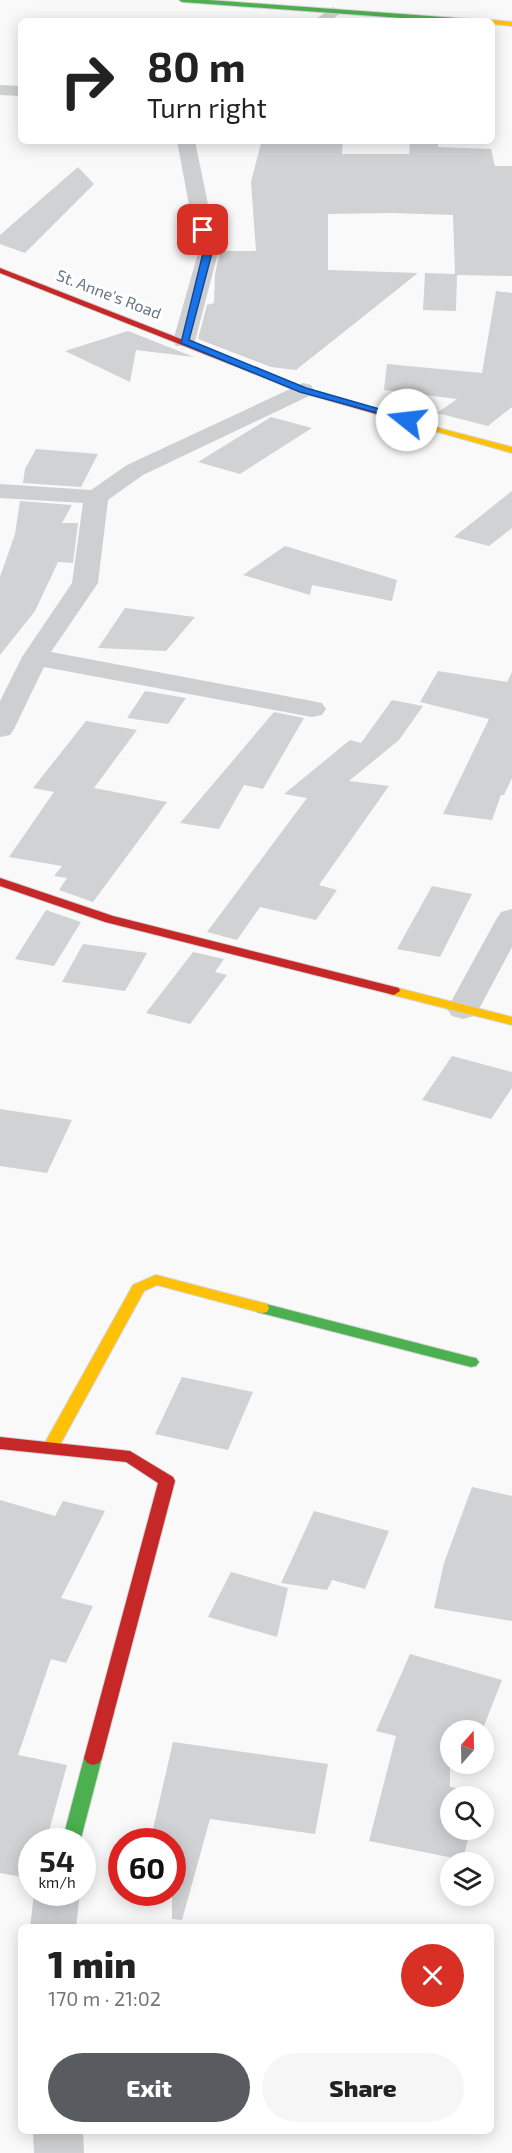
<!DOCTYPE html>
<html lang="en">
<head>
<meta charset="utf-8">
<style>
	body { margin:0; font-family:"Exo 2",sans-serif; background:#f6f6f6; color:#222; height:100vh; display:flex; flex-direction:column; font-size:22px; white-space:nowrap }
	* { box-sizing:border-box; margin:0 }
	p { font-size:20px; color:#767676 }
	.icon { flex:none; width:33px; height:33px; fill:none; stroke:currentColor; stroke-width:2; stroke-linecap:round; stroke-linejoin:round }
	.map { position:relative; flex:1; overflow:hidden }
	.details { position:absolute; left:18px; top:1924px; width:476px; height:210px; display:flex; flex-direction:column; background:#fff; border-radius:9px; box-shadow:0 3px 15px #0003 }
	.details>* { flex:none }
	.banner { position:absolute; left:18px; top:18px; width:477px; height:126px; border-radius:9px; box-shadow:0 3px 15px #0003; background:#fff; color:#222; overflow:hidden }
	.needle { width:39px; rotate:20deg }
	.tools { position:absolute; left:440px; top:1720px; display:grid; gap:12px }
	.tools a { display:grid; place-items:center; width:54px; height:54px; border-radius:50%; background:#fff; box-shadow:0 3px 15px #0003; font-size:30px }
	.speed { position:absolute; left:18px; top:1828px; display:flex; gap:12px; font-size:30px; font-weight:700; text-align:center }
	.speed>* { display:grid; place-content:center; width:78px; height:78px; border-radius:50%; background:#fff; box-shadow:0 3px 15px #0003; line-height:1 }
	.speed small { font-size:15px; font-weight:400 }
	.speed .limit { border:9px solid #d22; background:#fff; color:#111 }
	.pin { position:absolute; display:grid; place-items:center; width:51px; height:51px; color:#fff; margin:-26px; border-radius:12px; box-shadow:0 3px 9px #0006 }
	.me { position:absolute; width:66px; margin:-33px; rotate:286deg; stroke-linejoin:round; filter:drop-shadow(0 0 4px #0008) }
	.turn { display:flex; align-items:center; gap:21px; height:126px; padding:0 30px; font-size:27px }
	.turn .icon { width:78px; height:78px; stroke-width:2.5 }
	.turn b { display:block; font-size:42px; line-height:51px }
	.round { display:grid; place-items:center; flex:none; width:63px; height:63px; border-radius:32px; background:#f6f6f6 }
	.overview { display:flex; align-items:center; justify-content:space-between; height:102px; padding:0 30px }
	h1 { font-size:36px; font-weight:800; line-height:45px }
	.button { display:flex; gap:12px; margin-top:auto; padding:12px 30px }
	.button a { flex:1; height:69px; border-radius:36px; background:#585c60; color:#fff; font-size:24px; font-weight:800; line-height:69px; text-align:center }
	.button a+a { background:#f6f6f6; color:#222 }
	.map>svg:first-child { display:block }
</style>
</head>
<body>
<div class="map">
<svg width="512" height="2153" viewBox="0 0 512 2153">
	<rect width="100%" height="100%" fill="#f9f9f9"/>
	<!-- building -->
	<g fill="#d0d2d3">
		<polygon points="343,141 342,154 409,154 410,141 438,141 438,147 491,149 495,166 512,166 512,276 457,275 456,311 423,310 425,273 455,274 453,215 393,213 328,214 328,270 418,273 296,370 271,367 198,339 207,305 214,303 215,274 220,251 256,251 251,182 261,143"/>
		<polygon points="78,167 94,184 25,253 0,244 0,235"/>
		<polygon points="496,291 512,293 512,407 488,426 437,413 457,399 384,390 387,364 482,373"/>
		<polygon points="128,331 194,357 136,350 130,382 65,351"/>
		<polygon points="271,417 312,428 240,474 198,462"/>
		<polygon points="36,449 98,454 81,487 23,483 25,469"/>
		<polygon points="512,491 512,528 489,546 454,537"/>
		<polygon points="20,501 72,505 62,523 78,523 73,563 58,562 35,611 0,655 0,577 15,534"/>
		<polygon points="285,546 397,580 392,601 312,585 310,595 243,575"/>
		<polygon points="125,608 195,617 166,651 98,648"/>
		<polygon points="438,671 507,682 512,672 512,778 504,795 501,795 492,820 443,814 489,719 420,702"/>
		<polygon points="145,691 186,698 168,724 127,718"/>
		<polygon points="392,700 423,706 399,740 349,781 389,786 319,885 337,890 316,920 260,907 237,940 207,932 307,798 284,794 350,740 361,743"/>
		<polygon points="274,712 304,718 263,789 244,785 219,829 180,823"/>
		<polygon points="86,721 137,730 94,788 167,802 93,902 59,890 67,878 54,876 62,866 9,857 54,792 33,788"/>
		<polygon points="432,886 472,894 440,957 397,949"/>
		<polygon points="46,910 81,922 54,966 15,959"/>
		<polygon points="83,944 147,953 125,991 62,982"/>
		<polygon points="193,952 224,959 215,972 227,975 190,1024 146,1013"/>
		<polygon points="452,1056 512,1072 512,1088 491,1119 422,1100"/>
		<polygon points="0,1109 72,1120 47,1173 0,1166"/>
		<polygon points="182,1377 253,1392 228,1450 155,1434"/>
		<polygon points="472,1487 512,1496 512,1621 434,1608 444,1563"/>
		<polygon points="0,1500 55,1516 63,1501 105,1511 61,1598 93,1606 66,1663 51,1659 18,1755 67,1765 46,1842 32,1842 32,1879 0,1873"/>
		<polygon points="314,1511 389,1531 365,1589 332,1580 327,1590 281,1583"/>
		<polygon points="231,1572 288,1588 277,1637 208,1617"/>
		<polygon points="410,1654 502,1680 482,1731 450,1731 450,1787 478,1792 477,1797 450,1797 450,1830 470,1830 463,1860 369,1841 396,1736 376,1731"/>
		<polygon points="173,1742 328,1764 315,1834 210,1819 182,1920 172,1919 172,1842 150,1842"/>
	</g>
	<g fill="none" stroke-linecap="round" stroke-linejoin="round">
		<!-- fast casing -->
		<g stroke="#d5d6d7" stroke-width="2">
			<g id="fast">
				<polygon points="179,0 209,0 470,19 473,21 443,21 182,2"/>
				<polygon points="262,1303 471,1357 476,1358 479,1362 476,1366 471,1367 257,1312 255,1308 257,1304"/>
				<polygon points="93,1751 99,1753 102,1758 80,1842 62,1842 84,1758 87,1753"/>
			</g>
		</g>
		<!-- slow casing -->
		<g stroke="#d5d6d7" stroke-width="2">
			<g id="slow">
				<polygon points="492,20 512,22 512,26 492,24 492,21 489,21"/>
				<polygon points="431,426 512,447 512,453 431,430"/>
				<polygon points="394,987 512,1017 512,1025 389,994 388,991"/>
				<polygon points="156,1275 267,1304 269,1308 267,1312 262,1313 157,1285 144,1291 56,1452 44,1452 42,1448 133,1285"/>
			</g>
		</g>
		<!-- jam casing -->
		<g stroke="#d5d6d7" stroke-width="2">
			<g id="jam">
				<polygon points="0,268 306,388 439,428 431,430 300,392 0,273"/>
				<polygon points="0,878 113,916 399,988 400,991 394,995 105,922 0,886"/>
				<polygon points="0,1437 130,1451 173,1477 175,1481 102,1758 99,1763 93,1765 87,1763 84,1758 158,1483 126,1462 0,1449"/>
			</g>
		</g>
		<!-- street -->
		<g fill="#cecfd0" fill-rule="evenodd">
			<polygon points="333,7 341,12 331,21 313,21"/>
			<polygon points="0,85 21,86 21,96 0,95"/>
			<polygon points="177,141 195,141 218,253 195,341 192,346 176,346 173,341 198,253"/>
			<polygon points="303,383 311,385 314,390 311,395 143,475 108,500 98,583 51,652 312,701 322,703 326,709 322,715 312,717 44,667 14,729 10,735 0,737 0,701 22,657 72,583 83,503 0,498 0,484 91,490 127,465"/>
			<polygon points="512,909 512,947 479,1009 474,1016 463,1019 452,1016 447,1009 497,918 501,912"/>
			<polygon points="34,1893 80,1893 76,1928 30,1928"/>
			<polygon points="33,2132 83,2132 84,2153 34,2153"/>
		</g>
		<!-- fast -->
		<use href="#fast" fill="#4caf50" fill-rule="evenodd"/>
		<!-- slow -->
		<use href="#slow" fill="#ffc107" fill-rule="evenodd"/>
		<!-- jam -->
		<use href="#jam" fill="#c62828" fill-rule="evenodd"/>
	</g>
	<!-- route -->
	<polygon fill="#1a73e8" stroke="#114b97" stroke-width="1.5" points="203,228 207,230 212,253 189,340 306,388 411,418 411,422 300,392 181,343 203,253 199,230"/>
	<g text-anchor="middle" stroke-width="6" stroke-linejoin="round" paint-order="stroke">
		<!-- far-street labels -->
		<g font-size="16" fill="#657683" stroke="#fff">
			<text transform="translate(109 294) rotate(21)" y="6">St. Anne's Road</text>
		</g>
	</g>
</svg>
<div class="tools">
<a><svg class="needle" viewBox="-14 -14 28 28"><path d="M0-13l5 13h-10z" fill="#e53935"/><path d="M0 13l5-13h-10z" fill="#767676"/></svg></a>
<a><svg class="icon" aria-label="search" viewBox="0 0 24 24"><circle cx="10" cy="10" r="6"/><path d="M15 15l6 6"/></svg></a>
<a><svg class="icon" aria-label="layers" viewBox="0 0 24 24"><path d="M12 4l9 5-9 5-9-5zM3 14l9 5 9-5"/></svg></a>
</div>
<div class="speed"><div>54<small>km/h</small></div><div class="limit">60</div></div>
<div class="pin" style="left:203px;top:230px;background:#d93025"><svg class="icon" aria-label="arrive" viewBox="0 0 24 24"><path d="M6 21V4h12l-3 4 3 4H6"/></svg></div>
<svg class="me" style="left:407px;top:420px" viewBox="-20 -20 40 40"><circle r="19" fill="#fff"/><path d="M0-13L10 11 0 6-10 11z" fill="#1a73e8"/></svg>
<div class="banner">
<div class="turn"><svg class="icon" aria-label="right" viewBox="0 0 24 24"><path d="M7 20v-9h11M14 6l5 5-5 5"/></svg><div><b>80 m</b>Turn right</div></div>
</div>
<section class="details">
<div class="overview"><div><h1>1 min</h1><p>170 m · 21:02</p></div><a class="round" style="background:#d93025;color:#fff"><svg class="icon" aria-label="close" viewBox="0 0 24 24"><path d="M6 6l12 12M18 6L6 18"/></svg></a></div>
<div class="button"><a>Exit</a><a>Share</a></div>
</section>
</div>
</body>
</html>
